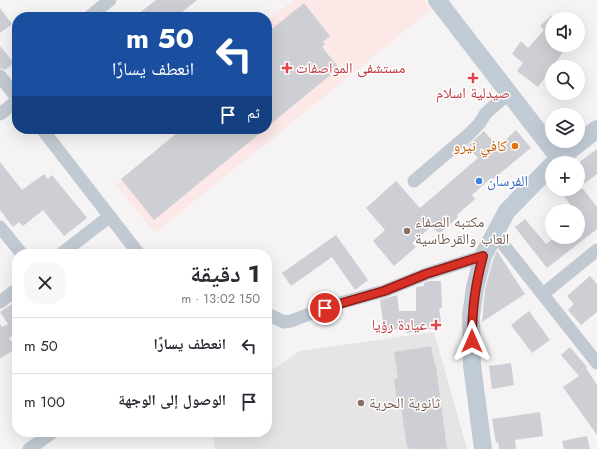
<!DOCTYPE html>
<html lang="ar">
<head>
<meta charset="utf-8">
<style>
	body { margin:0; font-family:Jost,"Noto Naskh Arabic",sans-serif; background:#f7f7f7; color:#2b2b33; direction:rtl; height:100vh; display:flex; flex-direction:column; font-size:15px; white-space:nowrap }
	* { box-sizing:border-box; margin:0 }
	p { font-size:13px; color:#7c7c81 }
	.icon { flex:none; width:22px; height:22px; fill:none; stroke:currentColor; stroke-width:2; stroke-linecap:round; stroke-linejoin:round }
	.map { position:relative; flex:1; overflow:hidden; direction:ltr }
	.drawer { position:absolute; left:12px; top:249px; width:260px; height:188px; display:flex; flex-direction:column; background:#fff; border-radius:16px; box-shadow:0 4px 16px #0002; direction:rtl }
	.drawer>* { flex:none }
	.top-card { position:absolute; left:12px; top:12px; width:260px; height:122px; border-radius:16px; box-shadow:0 4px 16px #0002; direction:rtl; background:#1a4fa0; color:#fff; overflow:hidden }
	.fabs { position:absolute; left:545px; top:12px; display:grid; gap:8px }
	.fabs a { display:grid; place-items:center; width:40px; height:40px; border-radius:50%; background:#fff; box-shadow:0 4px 16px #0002; font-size:20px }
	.pin { position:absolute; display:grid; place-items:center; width:34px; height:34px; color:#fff; margin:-17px; border:2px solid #fff; border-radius:50%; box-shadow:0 1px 4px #0007 }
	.me { position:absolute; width:44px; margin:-22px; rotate:0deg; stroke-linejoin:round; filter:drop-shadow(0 0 3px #0008) }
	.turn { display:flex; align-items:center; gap:14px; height:84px; padding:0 12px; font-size:18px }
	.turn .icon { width:52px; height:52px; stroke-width:2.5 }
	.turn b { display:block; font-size:28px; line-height:34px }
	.then { display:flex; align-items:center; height:38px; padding:0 12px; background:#0003; gap:8px; font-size:15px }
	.round { display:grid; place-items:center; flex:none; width:42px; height:42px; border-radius:16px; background:#f7f7f7 }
	.head { display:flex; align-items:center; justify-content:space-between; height:68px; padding:0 12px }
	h1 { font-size:24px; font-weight:700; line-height:30px }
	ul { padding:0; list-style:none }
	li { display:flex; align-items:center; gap:12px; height:56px; padding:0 12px; border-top:1px solid #e1e1e2 }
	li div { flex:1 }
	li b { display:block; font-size:15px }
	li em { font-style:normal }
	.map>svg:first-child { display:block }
</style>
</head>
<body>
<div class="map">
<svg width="597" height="449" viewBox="0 0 597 449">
	<rect width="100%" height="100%" fill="#f5f3f3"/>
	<!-- education -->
	<polygon fill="#e6e4e5" points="434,332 467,449 215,449 212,432 267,432 267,359 272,370 300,351"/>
	<!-- medical -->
	<polygon fill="#fce8e6" points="294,0 424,0 432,9 155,233 116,185 180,129 267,129 267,21"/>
	<!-- building -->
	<g fill="#cdcfd5">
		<polygon points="156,0 197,0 176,17 134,17"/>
		<polygon points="304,3 330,36 323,42 325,44 322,47 339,68 267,127 267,33"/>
		<polygon points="0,8 12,24 0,33"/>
		<polygon points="552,15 552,45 568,45 538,87 517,71 523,63 512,54 521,41 528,48 544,30 540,26"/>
		<polygon points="0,46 14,63 5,70 0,68"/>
		<polygon points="182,129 265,129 154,220 121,179"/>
		<polygon points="516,130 531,148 493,179 491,178 472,195 475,199 457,215 458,217 439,234 432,226 412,243 416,247 394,266 373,241 385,230 366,208 396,181 420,208 478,158 467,146 484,131 498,147"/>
		<polygon points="597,149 597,174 578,188 578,163"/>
		<polygon points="0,162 22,190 44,174 48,179 52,175 87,218 64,236 43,210 23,226 19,222 13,227 0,210"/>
		<polygon points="559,189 583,189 597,207 597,229 547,268 515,227 525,219 546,244 555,237 578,237 578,211 575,211"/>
		<polygon points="336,235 368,280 355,290 332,257 291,286 282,273"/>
		<polygon points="497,251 525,294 482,322 485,289 493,260"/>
		<polygon points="590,276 597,284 597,312 581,325 568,310 574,304 567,296"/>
		<polygon points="441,281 442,308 439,308 442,327 406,333 406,328 384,331 380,300 397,295 399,311 416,311 416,287 424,286 424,283 430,281"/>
		<polygon points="17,301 17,337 15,334 9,338 16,348 0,359 0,324 2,327 8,324 0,312"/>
		<polygon points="529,311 550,340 532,353 511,325"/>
		<polygon points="431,346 435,366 436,366 447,449 409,449 409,447 407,447 400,400 397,400 394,379 398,378 394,352"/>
		<polygon points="570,347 587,367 586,368 597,385 597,435 563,387 579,376 561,355"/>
		<polygon points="511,363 514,385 492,389 489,366"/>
		<polygon points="540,412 543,436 515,440 516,449 499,449 498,442 496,443 492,419"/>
		<polygon points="587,436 590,449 564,449 562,441"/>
	</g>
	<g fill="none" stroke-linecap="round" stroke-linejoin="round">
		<!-- street -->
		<g stroke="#c1cad2" stroke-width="13">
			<polyline points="89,17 110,0"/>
			<polyline points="0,76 17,98"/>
			<polyline points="0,114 17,101"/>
			<polyline points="42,129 139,254"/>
			<polyline points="414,181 468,135 479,124 486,113 509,93"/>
			<polyline points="0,227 22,254"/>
			<polyline points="495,234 597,363"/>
			<polyline points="61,254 110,216"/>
			<polyline points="543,294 597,250"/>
			<polyline points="0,302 17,289"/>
			<polyline points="267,314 284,322 291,321 336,304 384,291 426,274 483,256"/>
			<polyline points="29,449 53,432"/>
		</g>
		<!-- secondary -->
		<g stroke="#c1cbd6" stroke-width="18">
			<polyline points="437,0 559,158"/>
			<polyline points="554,163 597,129"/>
			<polyline points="483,449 472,365 471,316 475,287 483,256 507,211 552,165"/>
		</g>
	</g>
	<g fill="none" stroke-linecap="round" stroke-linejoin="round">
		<!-- route casing -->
		<g stroke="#8d1f18" stroke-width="10">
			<path id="route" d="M 325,308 L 384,291 L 426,274 L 483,256 C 475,286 472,309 472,341"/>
		</g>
		<!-- route -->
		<use href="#route" stroke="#d93025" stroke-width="7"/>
	</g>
	<!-- markers -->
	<g fill="#e0444e" stroke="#fff" stroke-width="1.5">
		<path d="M285 62h4v4h4v4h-4v4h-4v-4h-4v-4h4z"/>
		<path d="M471 72h4v4h4v4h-4v4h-4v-4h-4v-4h4z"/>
		<path d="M434 319h4v4h4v4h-4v4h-4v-4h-4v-4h4z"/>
	</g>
	<circle fill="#e8710a" stroke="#fff" stroke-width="1.5" cx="515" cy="146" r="4"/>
	<circle fill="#3f7fe0" stroke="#fff" stroke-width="1.5" cx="479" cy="181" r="4"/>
	<g fill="#8d6e63" stroke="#fff" stroke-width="1.5">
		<circle cx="407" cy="231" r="4"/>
		<circle cx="361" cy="403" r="4"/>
	</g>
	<g text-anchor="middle" stroke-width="3" stroke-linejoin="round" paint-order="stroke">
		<!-- health labels -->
		<g font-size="15" fill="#be3a42" stroke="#fff" text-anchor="start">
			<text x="296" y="73">مستشفى المواصفات</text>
			<text x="473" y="98" text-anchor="middle">صيدلية اسلام</text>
			<text x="427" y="330" text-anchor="end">عيادة رؤيا</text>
		</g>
		<!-- food labels -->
		<g font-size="15" fill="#c56008" stroke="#fff" text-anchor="end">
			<text x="507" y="151">كافي نيرو</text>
		</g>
		<!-- shop labels -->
		<g font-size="15" fill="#366cbe" stroke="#fff" text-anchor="start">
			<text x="487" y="186">الفرسان</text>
		</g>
		<!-- education labels -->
		<g font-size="15" fill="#785e54" stroke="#fff" text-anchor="start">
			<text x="415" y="227">مكتبه الصفاء<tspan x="415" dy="17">العاب والقرطاسية</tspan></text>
			<text x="369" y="408">ثانوية الحرية</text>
		</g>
	</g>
</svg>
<div class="fabs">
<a><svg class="icon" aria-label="sound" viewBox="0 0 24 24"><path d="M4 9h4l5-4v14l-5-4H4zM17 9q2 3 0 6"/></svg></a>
<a><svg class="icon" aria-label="search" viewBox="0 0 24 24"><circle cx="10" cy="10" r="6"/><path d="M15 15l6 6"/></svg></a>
<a><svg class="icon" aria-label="layers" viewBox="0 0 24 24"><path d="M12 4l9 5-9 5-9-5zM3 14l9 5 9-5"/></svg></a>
<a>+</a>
<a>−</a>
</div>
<div class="pin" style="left:325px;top:308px;background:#d93025"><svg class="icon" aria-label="arrive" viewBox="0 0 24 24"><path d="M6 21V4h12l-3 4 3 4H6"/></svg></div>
<svg class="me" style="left:472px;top:341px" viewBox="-20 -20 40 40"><path d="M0-17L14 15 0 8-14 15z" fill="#d93025" stroke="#fff" stroke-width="4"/></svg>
<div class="top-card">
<div class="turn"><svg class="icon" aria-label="left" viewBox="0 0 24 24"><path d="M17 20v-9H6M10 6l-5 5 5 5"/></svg><div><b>50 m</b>انعطف يسارًا</div></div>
<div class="then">ثم<svg class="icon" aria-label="arrive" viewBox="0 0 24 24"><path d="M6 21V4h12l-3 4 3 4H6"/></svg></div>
</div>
<section class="drawer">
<div class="head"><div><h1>1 دقيقة</h1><p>150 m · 13:02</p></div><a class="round"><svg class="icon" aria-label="close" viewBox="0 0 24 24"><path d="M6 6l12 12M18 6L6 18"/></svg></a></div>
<ul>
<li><svg class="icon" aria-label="left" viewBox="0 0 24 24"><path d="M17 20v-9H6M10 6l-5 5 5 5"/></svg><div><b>انعطف يسارًا</b></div><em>50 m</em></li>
<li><svg class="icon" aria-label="arrive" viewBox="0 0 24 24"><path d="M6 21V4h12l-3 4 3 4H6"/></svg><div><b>الوصول إلى الوجهة</b></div><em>100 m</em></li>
</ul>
</section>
</div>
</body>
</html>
